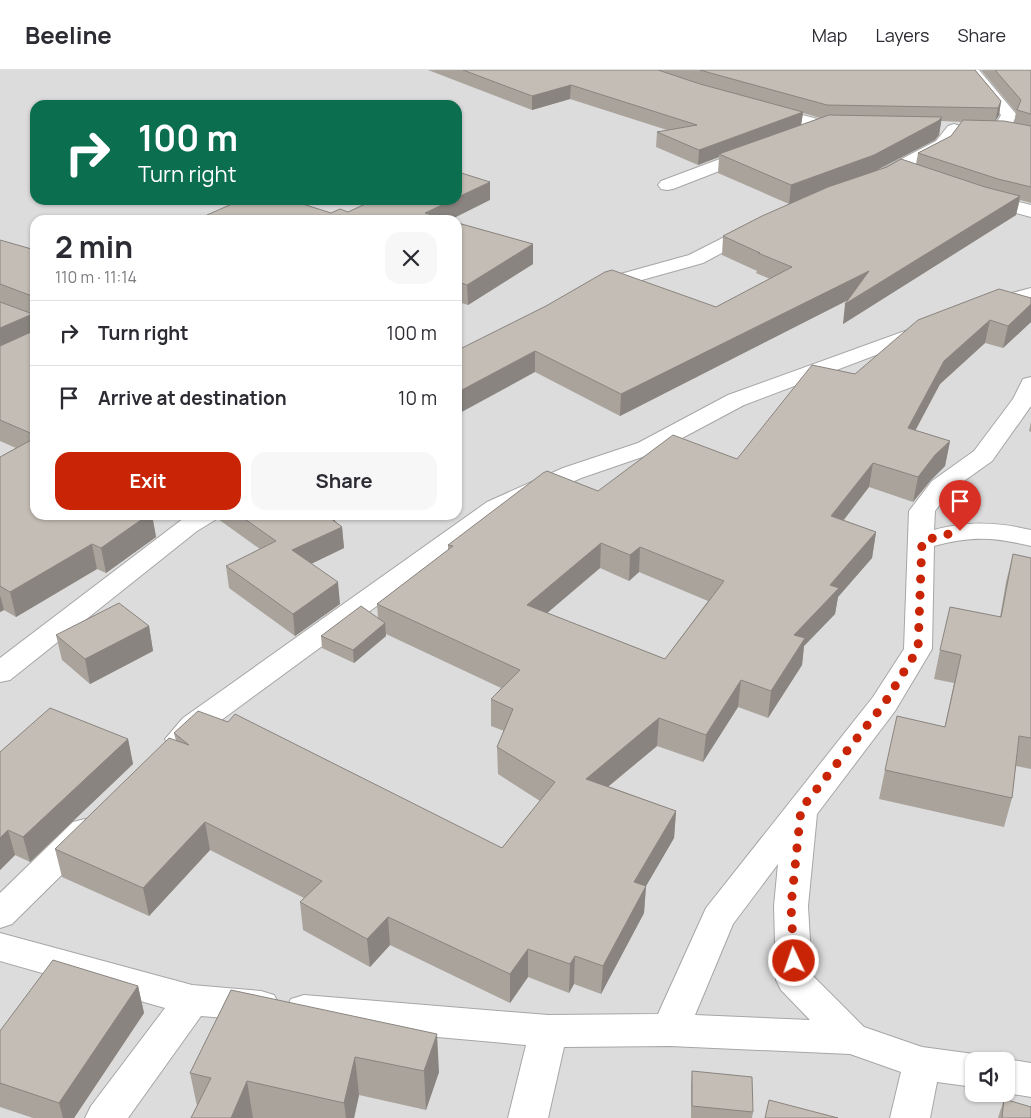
<!DOCTYPE html>
<html lang="en">
<head>
<meta charset="utf-8">
<style>
	body { margin:0; font-family:Manrope,sans-serif; background:#f7f7f7; color:#2b2b33; height:100vh; display:flex; flex-direction:column; font-size:19px; white-space:nowrap }
	* { box-sizing:border-box; margin:0 }
	p { font-size:16px; color:#7c7c81 }
	.icon { flex:none; width:28px; height:28px; fill:none; stroke:currentColor; stroke-width:2; stroke-linecap:round; stroke-linejoin:round }
	.map { position:relative; flex:1; overflow:hidden }
	.drawer { position:absolute; left:30px; top:145px; width:432px; height:305px; display:flex; flex-direction:column; background:#fff; border-radius:15px; box-shadow:0 1px 4px #0004 }
	.drawer>* { flex:none }
	.banner { position:absolute; left:30px; top:30px; width:432px; height:105px; border-radius:15px; box-shadow:0 1px 4px #0004; background:#0b6e4f; color:#fff; overflow:hidden }
	.fabs { position:absolute; left:965px; top:982px; display:grid; gap:10px }
	.fabs a { display:grid; place-items:center; width:50px; height:50px; border-radius:10px; background:#fff; box-shadow:0 1px 4px #0004; font-size:25px }
	.pin { position:absolute; display:grid; place-items:center; width:42px; height:42px; color:#fff; margin:-51px -21px; border-radius:50% 50% 50% 0; rotate:-45deg; box-shadow:0 0 5px #0007 }
	.pin .icon { rotate:45deg }
	.me { position:absolute; width:55px; margin:-28px; rotate:357deg; stroke-linejoin:round; filter:drop-shadow(0 0 4px #0008) }
	.turn { display:flex; align-items:center; gap:18px; height:105px; padding:0 25px; font-size:22px }
	.turn .icon { width:65px; height:65px; stroke-width:2.5 }
	.turn b { display:block; font-size:35px; line-height:42px }
	.round { display:grid; place-items:center; flex:none; width:52px; height:52px; border-radius:15px; background:#f7f7f7 }
	.overview { display:flex; align-items:center; justify-content:space-between; height:85px; padding:0 25px }
	h1 { font-size:30px; font-weight:700; line-height:38px }
	.cta { display:flex; gap:10px; margin-top:auto; padding:10px 25px }
	.cta a { flex:1; height:58px; border-radius:15px; background:#c92405; color:#fff; font-size:20px; font-weight:700; line-height:58px; text-align:center }
	.cta a+a { background:#f7f7f7; color:#2b2b33 }
	ul { padding:0; list-style:none }
	li { display:flex; align-items:center; gap:15px; height:65px; padding:0 25px; border-top:1px solid #e1e1e2 }
	li div { flex:1 }
	li b { display:block; font-size:19px }
	li em { font-style:normal }
	header { display:flex; align-items:center; gap:30px; box-sizing:border-box; height:70px; padding:0 25px; background:#fff; border-bottom:1px solid #e1e1e2 }
	header strong { font-size:24px }
	nav { display:flex; gap:28px; margin-inline-start:auto; font-size:18px }
	.map>svg:first-child { display:block }
</style>
</head>
<body>
<header>
<strong>Beeline</strong>
<nav><a>Map</a><a>Layers</a><a>Share</a></nav>
</header>
<div class="map">
<svg width="1031" height="1048" viewBox="0 0 1031 1048">
	<rect width="100%" height="100%" fill="#efeee5"/>
	<!-- residential -->
	<path fill="#dddcdc" fill-rule="evenodd" d="M 0,0 L 1031,0 L 1031,1048 L 0,1048 ZM 35,35 L 458,35 L 458,130 L 35,130 ZM 35,150 L 458,150 L 458,445 L 35,445 ZM 974,991 L 1006,991 L 1006,1024 L 974,1024 Z"/>
	<g fill="none" stroke-linecap="round" stroke-linejoin="round">
		<!-- minor casing -->
		<g stroke="#a6a6a6" stroke-width="2">
			<g id="minor">
				<polygon points="963,0 979,0 1017,45 1011,56 1031,60 1031,70 995,62 993,59 1001,45"/>
				<path d="M 765,35 L 825,51 L 851,54 L 853,57 L 851,60 C 825,67 785,50 759,43 L 757,40 L 759,37 Z"/>
				<polygon points="954,54 960,56 962,59 948,79 883,113 877,114 871,113 868,109 871,105 936,71 948,56"/>
				<polygon points="752,77 758,78 760,82 758,86 673,119 667,120 661,119 658,115 661,111"/>
				<polygon points="982,123 1031,135 1031,147 976,132 973,128 976,124"/>
				<polygon points="756,151 763,153 765,157 763,161 703,193 595,223 588,221 585,217 588,213 689,185"/>
				<polygon points="1031,218 1031,230 988,241 981,239 978,235 981,231"/>
				<path d="M 927,253 L 934,255 L 938,259 L 934,263 L 744,335 L 654,383 L 581,408 L 505,442 L 205,662 C 192,675 188,682 169,676 L 165,669 L 183,648 L 487,432 L 563,398 L 638,373 L 728,325 Z"/>
				<path d="M 1031,307 L 1031,336 L 992,391 L 950,421 L 935,441 L 934,460 C 969,451 996,452 1031,460 L 1031,476 C 993,467 972,466 934,476 L 932,579 L 895,641 L 817,744 L 808,836 L 812,905 L 864,957 L 922,977 L 974,984 L 988,989 L 989,991 L 974,991 L 974,1017 L 937,1012 L 930,1048 L 890,1048 L 901,1002 L 850,984 L 670,976 L 564,977 L 548,1048 L 508,1048 L 526,975 L 304,955 L 291,951 L 285,940 L 291,929 L 304,925 L 548,945 L 658,944 L 706,838 L 873,627 L 904,579 L 909,441 L 932,411 L 974,381 L 1013,329 L 1023,309 ZM 778,794 L 774,836 L 776,910 L 781,920 L 810,950 L 695,945 L 733,854 Z"/>
				<polygon points="188,445 219,445 215,450 197,461 10,610 0,612 0,588"/>
				<polygon points="85,749 97,752 102,761 97,770 12,854 0,858 0,823 73,752"/>
				<polygon points="0,863 192,915 261,921 274,925 280,936 274,947 261,951 201,946 128,1048 85,1048 91,1036 165,938 0,891"/>
				<polygon points="1006,989 1031,993 1031,1027 1006,1023 1006,991 1001,991"/>
			</g>
		</g>
		<!-- minor -->
		<use href="#minor" fill="#fff" fill-rule="evenodd"/>
	</g>
	<!-- wall -->
	<g fill="#a9a39c" fill-rule="evenodd">
		<path d="M 428,0 L 975,0 L 1001,31 L 999,45 L 995,51 L 1014,53 L 1016,42 L 981,0 L 1031,0 L 1031,133 L 1020,130 L 1016,145 L 843,254 L 849,229 L 620,346 L 535,302 L 458,280 L 716,237 L 770,209 L 756,203 L 757,201 L 722,185 L 723,166 L 789,134 L 718,103 L 719,87 L 698,95 L 656,77 L 657,62 L 667,60 L 570,29 L 532,40 ZM 803,43 L 810,45 L 820,48 L 801,55 ZM 941,51 L 962,52 L 951,66 L 918,83 L 916,94 L 887,97 L 877,100 L 935,70 L 939,65 Z"/>
		<polygon points="207,145 224,150 207,150"/>
		<polygon points="458,153 533,174 533,194 468,235 458,232"/>
		<polygon points="0,170 35,180 35,445 152,445 156,467 106,503 97,499 16,547 4,540 0,542 0,387 16,378 0,371"/>
		<path d="M 1031,228 L 1031,252 L 1003,278 L 985,273 L 940,314 L 915,360 L 950,371 L 945,396 L 931,410 L 913,432 L 869,417 L 844,450 L 876,462 L 872,488 L 838,527 L 835,544 L 804,576 L 802,595 L 768,648 L 738,637 L 703,692 L 657,676 L 608,716 L 676,741 L 674,768 L 646,816 L 644,843 L 601,924 L 574,914 L 569,923 L 528,907 L 510,933 L 390,875 L 370,897 L 303,860 L 300,832 L 304,828 L 210,780 L 149,846 L 62,807 L 55,779 L 176,671 L 174,663 L 502,778 L 540,731 L 498,704 L 497,677 L 504,661 L 491,656 L 491,629 L 501,618 L 386,564 L 386,566 L 354,593 L 322,578 L 321,566 L 378,548 L 377,534 L 448,480 L 448,475 L 598,421 L 737,389 L 855,304 ZM 600,498 L 629,511 L 639,502 L 708,531 L 665,589 L 547,543 Z"/>
		<polygon points="1031,352 1031,362 1029,361"/>
		<polygon points="218,445 335,445 335,451 342,457 344,478 311,494 340,534 295,566 229,518 226,496 260,479 218,449"/>
		<polygon points="1013,484 1031,488 1031,699 1016,696 1012,728 1004,757 879,729 885,700 945,656 954,613 934,609 940,580 1000,547 1006,512"/>
		<polygon points="149,556 153,581 90,614 62,590 56,565"/>
		<polygon points="128,669 133,694 30,792 15,785 0,800 0,682"/>
		<polygon points="138,916 144,943 74,1048 33,1048 0,1037 0,961"/>
		<polygon points="231,920 439,1002 426,1040 359,1025 354,1048 191,1048 197,1036 190,1003"/>
		<polygon points="692,1001 753,1042 752,1048 691,1048 691,1015"/>
		<polygon points="1004,1029 1031,1048 998,1048"/>
	</g>
	<!-- shaded-wall -->
	<g fill="#89847f">
		<polygon points="571,15 570,29 532,40 532,26"/>
		<polygon points="1001,31 999,45 995,52 998,38"/>
		<polygon points="803,42 801,56 719,84 719,87 698,95 699,80"/>
		<polygon points="942,47 939,65 935,70 871,103 789,134 791,115"/>
		<polygon points="490,112 490,130 450,150 425,150 425,143 452,130 458,130 458,127"/>
		<polygon points="1020,126 1016,145 843,254 845,234"/>
		<polygon points="533,174 533,194 468,235 467,215"/>
		<polygon points="869,201 866,221 620,346 621,324"/>
		<polygon points="1031,234 1031,252 1003,278 1008,256"/>
		<polygon points="30,245 34,267 0,282 0,258"/>
		<polygon points="990,250 985,273 940,314 904,382 908,358 944,291"/>
		<polygon points="535,281 535,302 458,344 458,322"/>
		<polygon points="950,371 945,396 931,410 913,432 918,407 935,385"/>
		<polygon points="873,393 869,417 827,471 831,446"/>
		<polygon points="148,445 152,445 156,467 106,503 101,478"/>
		<polygon points="319,445 335,445 335,453"/>
		<polygon points="342,457 344,478 294,502 292,480"/>
		<polygon points="876,462 872,488 838,527 835,544 804,576 802,595 768,648 771,621 794,565 830,515"/>
		<polygon points="601,473 600,498 526,561 527,535"/>
		<polygon points="92,474 97,499 16,547 10,522"/>
		<polygon points="640,477 639,502 629,511 630,485"/>
		<polygon points="338,512 340,534 295,566 293,544"/>
		<polygon points="0,525 4,540 0,542"/>
		<polygon points="385,553 386,566 354,593 353,580"/>
		<polygon points="149,556 153,581 90,614 85,589"/>
		<polygon points="741,610 738,637 703,692 706,665"/>
		<polygon points="659,648 657,676 585,736 586,709"/>
		<polygon points="128,669 133,694 30,792 23,767"/>
		<polygon points="676,741 674,768 646,816 644,843 601,924 603,896 634,812"/>
		<polygon points="205,752 210,780 149,846 143,818"/>
		<polygon points="8,760 15,785 0,800 0,768"/>
		<polygon points="388,847 390,875 370,897 367,869"/>
		<polygon points="528,879 528,907 510,933 510,904"/>
		<polygon points="575,886 574,914 569,923 570,894"/>
		<polygon points="138,916 144,943 74,1048 63,1048 59,1033"/>
		<polygon points="437,964 439,1002 426,1040 424,1001"/>
		<polygon points="355,987 359,1025 354,1048 346,1048 344,1033"/>
		<polygon points="247,1011 253,1048 231,1048"/>
	</g>
	<!-- building -->
	<g fill="#c4bdb5" stroke="#89847f" fill-rule="evenodd">
		<polygon points="463,0 658,0 700,14 803,42 699,80 657,62 697,55 571,15 532,26"/>
		<polygon points="700,0 975,0 1001,31 998,38 827,35 714,4"/>
		<polygon points="995,0 1031,0 1031,44 1017,40 1021,30"/>
		<polygon points="829,45 942,47 938,51 874,85 791,115 719,84"/>
		<polygon points="963,50 1004,51 1031,56 1031,117 998,109 918,83 951,66"/>
		<polygon points="901,89 985,117 1020,126 845,234 869,201 621,324 535,281 458,322 458,280 546,236 605,202 612,200 716,237 792,197 758,183 760,183 723,166 762,146 828,117 887,97"/>
		<polygon points="458,102 490,112 458,127"/>
		<polygon points="241,130 290,130 331,143 340,139 348,142 374,130 452,130 425,143 449,150 224,150 207,145"/>
		<polygon points="458,153 533,174 467,215 458,212"/>
		<polygon points="0,170 35,180 35,365 0,350 0,276 31,262 32,246 30,245 0,258 0,232 30,243 32,241 32,226 0,214"/>
		<path d="M 999,219 L 1031,228 L 1031,234 L 1008,256 L 990,250 L 944,291 L 908,358 L 950,371 L 935,385 L 918,407 L 873,393 L 831,446 L 876,462 L 830,515 L 839,518 L 794,565 L 805,568 L 771,621 L 741,610 L 706,665 L 659,648 L 586,709 L 676,741 L 634,812 L 646,816 L 603,896 L 575,886 L 570,894 L 528,879 L 510,904 L 388,847 L 367,869 L 300,832 L 322,811 L 205,752 L 143,818 L 55,779 L 169,668 L 189,675 L 174,663 L 198,641 L 228,652 L 235,644 L 502,778 L 555,712 L 497,677 L 513,639 L 491,629 L 520,600 L 377,534 L 453,476 L 448,475 L 543,403 L 547,401 L 598,421 L 673,365 L 737,389 L 812,295 L 855,304 L 918,250 ZM 601,473 L 630,485 L 640,477 L 724,511 L 665,589 L 527,535 Z"/>
		<polygon points="35,368 35,445 148,445 101,478 92,474 10,522 0,516 0,387"/>
		<polygon points="239,445 326,445 342,457 292,480 338,512 293,544 226,496 276,471"/>
		<polygon points="1013,484 1031,488 1031,668 1019,666 1012,728 885,700 897,646 945,657 961,585 940,580 950,537 1001,547"/>
		<polygon points="119,533 149,556 85,589 56,565"/>
		<polygon points="361,536 385,553 353,580 321,566"/>
		<polygon points="50,638 128,669 23,767 8,760 0,768 0,682"/>
		<polygon points="53,890 138,916 59,1033 0,1013 0,961"/>
		<polygon points="231,920 437,964 424,1001 355,987 344,1033 247,1011 231,1048 191,1048 211,1008 190,1003"/>
		<polygon points="692,1001 752,1007 753,1042 692,1036"/>
		<polygon points="1004,1029 1031,1037 1031,1048 1002,1048"/>
		<polygon points="769,1030 838,1048 765,1048"/>
	</g>
	<g fill="none" stroke-linecap="round" stroke-linejoin="round">
		<!-- route -->
		<polyline stroke="#c92405" stroke-width="9" stroke-dasharray="0 16.2" points="794,891 791,836 801,739 884,634 918,579 922,471 960,461"/>
	</g>
</svg>
<div class="fabs">
<a><svg class="icon" aria-label="sound" viewBox="0 0 24 24"><path d="M4 9h4l5-4v14l-5-4H4zM17 9q2 3 0 6"/></svg></a>
</div>
<div class="pin" style="left:960px;top:461px;background:#d93025"><svg class="icon" aria-label="arrive" viewBox="0 0 24 24"><path d="M6 21V4h12l-3 4 3 4H6"/></svg></div>
<svg class="me" style="left:794px;top:891px" viewBox="-20 -20 40 40"><circle r="17" fill="#c92405" stroke="#fff" stroke-width="3"/><path d="M0-11L8 9 0 5-8 9z" fill="#fff"/></svg>
<div class="banner">
<div class="turn"><svg class="icon" aria-label="right" viewBox="0 0 24 24"><path d="M7 20v-9h11M14 6l5 5-5 5"/></svg><div><b>100 m</b>Turn right</div></div>
</div>
<section class="drawer">
<div class="overview"><div><h1>2 min</h1><p>110 m · 11:14</p></div><a class="round"><svg class="icon" aria-label="close" viewBox="0 0 24 24"><path d="M6 6l12 12M18 6L6 18"/></svg></a></div>
<ul>
<li><svg class="icon" aria-label="right" viewBox="0 0 24 24"><path d="M7 20v-9h11M14 6l5 5-5 5"/></svg><div><b>Turn right</b></div><em>100 m</em></li>
<li><svg class="icon" aria-label="arrive" viewBox="0 0 24 24"><path d="M6 21V4h12l-3 4 3 4H6"/></svg><div><b>Arrive at destination</b></div><em>10 m</em></li>
</ul>
<div class="cta"><a>Exit</a><a>Share</a></div>
</section>
</div>
</body>
</html>
